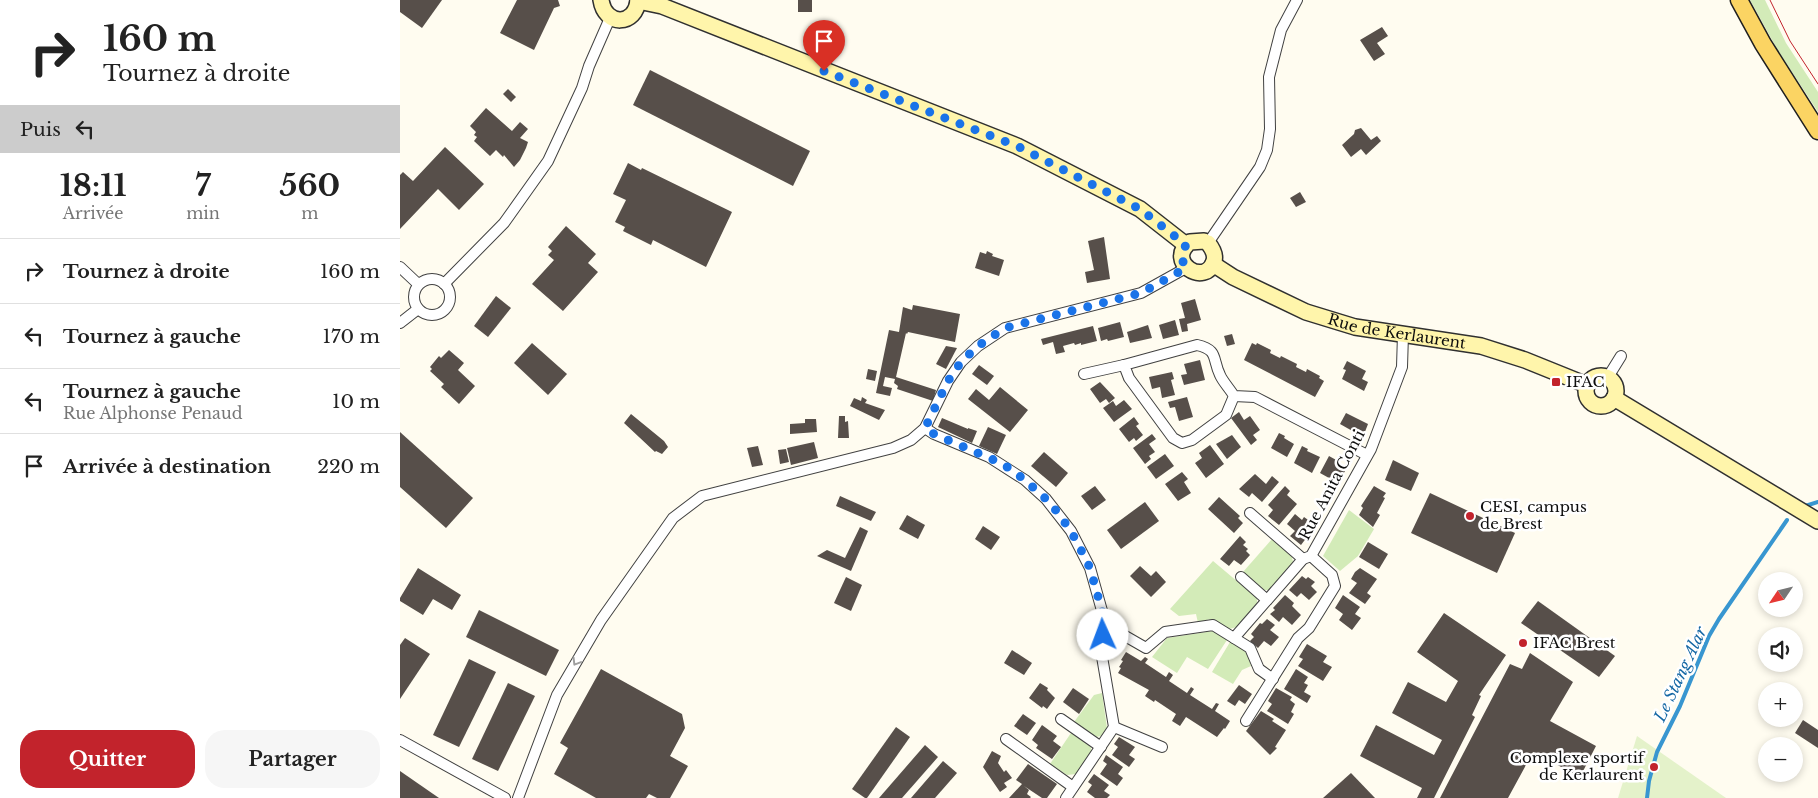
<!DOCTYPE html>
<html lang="fr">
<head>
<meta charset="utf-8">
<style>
	body { margin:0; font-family:"Libre Baskerville",serif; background:#f6f6f6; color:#222; height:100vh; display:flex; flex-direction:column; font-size:19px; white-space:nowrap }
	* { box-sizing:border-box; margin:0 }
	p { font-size:16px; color:#767676 }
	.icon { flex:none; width:28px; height:28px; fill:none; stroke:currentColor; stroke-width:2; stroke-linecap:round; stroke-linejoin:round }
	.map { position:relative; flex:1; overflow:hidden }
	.drawer { display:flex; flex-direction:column; background:#fff; width:400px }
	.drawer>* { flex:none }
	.banner { background:#fff; color:#222; overflow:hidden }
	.needle { width:32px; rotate:235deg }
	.controls { position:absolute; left:1358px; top:572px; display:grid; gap:10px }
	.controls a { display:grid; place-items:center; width:45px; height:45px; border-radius:50%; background:#fff; box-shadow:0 2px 8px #0003; font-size:25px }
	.pin { position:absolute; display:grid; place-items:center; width:42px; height:42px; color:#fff; margin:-51px -21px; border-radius:50% 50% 50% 0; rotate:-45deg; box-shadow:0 0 5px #0007 }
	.pin .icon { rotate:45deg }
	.me { position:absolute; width:55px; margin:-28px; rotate:358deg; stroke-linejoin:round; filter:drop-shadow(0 0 4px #0008) }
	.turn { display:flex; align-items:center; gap:18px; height:105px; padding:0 20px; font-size:22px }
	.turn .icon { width:65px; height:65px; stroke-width:2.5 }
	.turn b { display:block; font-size:35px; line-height:42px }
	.then { display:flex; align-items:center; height:48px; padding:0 20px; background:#0003; gap:10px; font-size:19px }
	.eta { display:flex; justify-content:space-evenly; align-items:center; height:85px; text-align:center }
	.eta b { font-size:30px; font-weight:800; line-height:35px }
	.cta { display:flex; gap:10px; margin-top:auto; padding:10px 20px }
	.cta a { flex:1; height:58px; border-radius:20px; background:#c2232c; color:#fff; font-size:20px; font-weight:800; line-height:58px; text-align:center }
	.cta a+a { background:#f6f6f6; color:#222 }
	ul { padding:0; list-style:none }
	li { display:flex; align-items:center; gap:15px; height:65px; padding:0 20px; border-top:1px solid #e0e0e0 }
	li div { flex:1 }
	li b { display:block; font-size:19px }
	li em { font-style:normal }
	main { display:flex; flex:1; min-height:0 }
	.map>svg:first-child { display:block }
</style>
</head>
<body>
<main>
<section class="drawer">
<div class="banner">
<div class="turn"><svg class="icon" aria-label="right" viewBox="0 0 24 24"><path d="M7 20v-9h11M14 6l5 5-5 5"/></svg><div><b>160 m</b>Tournez à droite</div></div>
<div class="then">Puis<svg class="icon" aria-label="left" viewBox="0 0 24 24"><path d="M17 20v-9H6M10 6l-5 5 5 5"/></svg></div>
</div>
<div class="eta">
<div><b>18:11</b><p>Arrivée</p></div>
<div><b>7</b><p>min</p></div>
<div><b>560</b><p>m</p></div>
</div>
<ul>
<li><svg class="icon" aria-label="right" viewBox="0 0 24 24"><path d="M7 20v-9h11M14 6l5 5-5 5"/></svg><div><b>Tournez à droite</b></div><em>160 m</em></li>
<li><svg class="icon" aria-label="left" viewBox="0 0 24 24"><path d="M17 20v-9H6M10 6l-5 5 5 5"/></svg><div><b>Tournez à gauche</b></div><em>170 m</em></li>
<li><svg class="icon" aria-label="left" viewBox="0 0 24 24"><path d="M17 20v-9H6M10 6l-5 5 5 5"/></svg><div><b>Tournez à gauche</b><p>Rue Alphonse Penaud</p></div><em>10 m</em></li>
<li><svg class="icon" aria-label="arrive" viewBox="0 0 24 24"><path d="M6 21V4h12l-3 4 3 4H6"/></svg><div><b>Arrivée à destination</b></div><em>220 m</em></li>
</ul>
<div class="cta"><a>Quitter</a><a>Partager</a></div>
</section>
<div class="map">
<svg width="1418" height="798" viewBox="0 0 1418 798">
	<rect width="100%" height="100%" fill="#fffcf0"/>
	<!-- green -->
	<g fill="#d3ebb8">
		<polygon points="1350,0 1365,0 1386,43 1418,92 1418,112 1377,49"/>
		<polygon points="949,510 974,529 958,556 940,571 923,556"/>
		<polygon points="872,539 892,557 893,562 869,590 864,590 843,572"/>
		<polygon points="813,561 857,598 857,603 837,627 829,629 815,620 810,621 808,619 807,621 798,623 796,614 779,616 770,609"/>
		<polygon points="813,631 827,640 808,669 787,657 777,673 752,657 767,638"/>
		<polygon points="830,642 847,652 851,666 842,670 833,684 812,672"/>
		<polygon points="702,693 707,728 701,736 696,737 674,722 694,695"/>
		<polygon points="671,733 691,747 691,752 676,774 667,775 650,764"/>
	</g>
	<!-- pitch -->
	<polygon fill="#e4f2ca" points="1237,736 1326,798 1218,798"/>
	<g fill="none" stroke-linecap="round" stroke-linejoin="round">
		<!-- stream -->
		<g stroke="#3896d0" stroke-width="4">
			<polyline points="1402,507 1418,502"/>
			<polyline points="1247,798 1249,781 1257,752 1280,706 1309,636 1319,619 1387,520"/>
		</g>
	</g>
	<!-- building -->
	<g fill="#574f4a">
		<polygon points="0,0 42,0 22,28 0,12"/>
		<polygon points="117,0 158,0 160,6 154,8 134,50 100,33"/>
		<rect x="398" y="0" width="14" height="12"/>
		<polygon points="982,27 988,36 977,43 985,54 974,61 960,40"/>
		<polygon points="250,70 410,151 393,186 233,105"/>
		<polygon points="108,89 116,97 111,102 103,94"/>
		<polygon points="86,108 112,131 120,122 128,129 120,138 128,142 126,148 120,160 114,167 104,155 103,157 96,150 90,156 74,141 77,137 74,135 76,132 70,126"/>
		<polygon points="961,128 971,140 977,136 981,141 966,155 961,149 951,157 942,145 954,134 955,130"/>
		<polygon points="45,147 84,184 59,210 38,189 0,229 0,175 3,172 13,181"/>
		<polygon points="228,163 241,170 242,168 332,212 306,267 253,240 251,245 223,231 225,227 215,222 226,200 213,194"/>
		<polygon points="900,192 906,202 896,207 890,198"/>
		<polygon points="166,226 196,254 188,263 198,272 163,311 132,284 154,260 148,255 152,251 148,247"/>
		<polygon points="704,237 710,279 687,283 685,272 694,270 688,241"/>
		<polygon points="587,251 593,254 592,256 604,260 599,276 575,268 580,252 586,254"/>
		<polygon points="96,296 111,308 88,337 74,326"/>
		<polygon points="795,299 801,320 787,324 788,331 782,332 779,319 785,318 781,303"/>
		<polygon points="513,305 560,314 555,342 508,332 507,334 506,333 496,377 536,390 533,401 497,389 498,386 494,383 495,379 485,377 483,386 492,388 490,396 476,393 489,330 499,332 503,307 512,310"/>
		<polygon points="775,320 779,335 763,339 759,325"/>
		<polygon points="720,322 724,337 708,341 707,339 701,341 698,328"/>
		<polygon points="748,325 752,338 730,343 727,332"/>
		<polygon points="693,326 697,341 681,345 681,343 675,345 674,343 663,346 665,352 656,354 653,342 643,345 641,339"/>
		<polygon points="832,334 835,344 827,346 824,336"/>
		<polygon points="132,343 167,374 148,395 114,363"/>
		<polygon points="852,343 856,345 857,343 871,350 870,353 880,358 881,356 897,364 896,367 906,372 907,369 920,376 919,378 924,381 915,397 844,360"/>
		<polygon points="546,346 557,348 546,369 536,364"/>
		<polygon points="49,350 64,363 58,370 75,386 59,404 41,387 44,384 30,371 32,369 30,367 39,356 41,358"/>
		<polygon points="800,360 805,380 784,385 781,375 787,374 784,364"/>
		<polygon points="947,361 966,371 962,379 968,382 964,391 942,379 946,370 943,369"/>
		<polygon points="579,365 594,376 587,385 572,374"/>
		<polygon points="468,369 477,371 475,381 466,379"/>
		<polygon points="772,372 774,379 771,380 775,395 762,398 760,387 752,389 749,377"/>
		<polygon points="700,382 715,398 709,403 706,399 700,403 690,389"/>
		<polygon points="600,387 628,410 610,432 568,399 576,389 589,400"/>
		<polygon points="462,397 467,400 465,403 485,410 479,420 450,406 454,398 461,401"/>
		<polygon points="787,397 793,417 779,421 775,407 770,408 768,402"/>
		<polygon points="724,400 732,409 714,422 703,408 713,401 716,406"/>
		<polygon points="839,412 844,420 850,416 860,430 853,435 857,440 851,445 831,418"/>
		<polygon points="946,413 968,424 963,437 940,424"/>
		<polygon points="231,414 264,441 268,447 262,454 256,451 255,452 224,423"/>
		<polygon points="439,416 445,416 445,422 448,421 449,438 438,438"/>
		<polygon points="734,417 739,424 736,426 743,435 736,441 734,438 729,442 719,429"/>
		<polygon points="542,418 568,429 568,428 577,431 572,443 538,427"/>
		<polygon points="405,419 416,419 417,432 390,434 390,424 405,423"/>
		<polygon points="588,427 606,435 597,454 579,446"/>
		<polygon points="0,432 73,498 46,528 0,487"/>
		<polygon points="879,433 885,436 884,438 894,444 887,457 871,448"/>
		<polygon points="752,434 756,439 749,444 755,452 749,456 751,459 745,464 733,448"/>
		<polygon points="832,435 841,447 827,459 816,444"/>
		<polygon points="414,442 418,458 391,465 387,448"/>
		<polygon points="810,445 824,464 806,478 795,463 802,458 799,453"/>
		<polygon points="358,446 363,465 352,467 347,448"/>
		<polygon points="902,446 908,449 907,451 920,457 912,473 894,463"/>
		<polygon points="386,449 389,462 380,464 378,450"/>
		<polygon points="644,452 668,473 656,487 631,466"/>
		<polygon points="765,454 774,466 756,479 747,467"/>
		<polygon points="929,456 938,461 936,464 945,471 938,483 920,473"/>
		<polygon points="993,460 1019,473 1011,491 985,480"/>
		<polygon points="782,472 788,479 784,482 791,493 778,501 765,484"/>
		<polygon points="855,474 866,484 872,476 879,482 862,502 852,493 849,497 839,489"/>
		<polygon points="695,486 706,500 692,510 681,496"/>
		<polygon points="885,486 890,491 887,495 897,504 879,525 868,516 873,510 868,505"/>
		<polygon points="974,486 986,493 983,497 985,498 977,513 980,515 973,527 959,515 963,508 961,506"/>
		<polygon points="1030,493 1115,533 1097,573 1011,533"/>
		<polygon points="440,496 476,512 471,521 436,506"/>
		<polygon points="819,497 840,516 838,518 843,523 834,533 808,509"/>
		<polygon points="745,502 759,521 721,549 707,530"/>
		<polygon points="895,514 902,520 904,517 911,522 908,526 913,529 901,545 890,536 895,531 887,524"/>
		<polygon points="507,515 525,525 518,539 499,529"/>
		<polygon points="583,526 600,537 591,550 575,539"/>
		<polygon points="460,527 468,531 451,571 417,556 427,550 445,558"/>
		<polygon points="840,536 846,542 843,545 848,549 846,551 850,555 841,565 834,560 829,566 820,559"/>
		<polygon points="968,542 988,554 979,569 959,557"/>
		<polygon points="740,566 751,576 756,571 766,582 751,597 730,576"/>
		<polygon points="18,568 61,595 52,610 33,599 23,615 0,601 0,598"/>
		<polygon points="960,568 977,579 967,593 971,596 965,604 949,593 957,583 951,579 955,572"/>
		<polygon points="902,576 906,579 908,577 915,582 911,586 917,592 909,600 901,593 897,597 889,590"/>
		<polygon points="446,577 462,585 451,611 434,603"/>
		<polygon points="885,595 894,603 892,606 901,615 892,625 883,617 879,622 870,614 875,610 873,608"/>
		<polygon points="943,595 960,607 955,614 961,618 952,630 939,620 943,614 935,608"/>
		<polygon points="1138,601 1215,656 1199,677 1121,623"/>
		<polygon points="79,610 159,650 146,676 66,637"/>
		<polygon points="1044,613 1106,655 1079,695 1081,696 1072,715 1075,717 1034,798 1017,798 1022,788 960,756 976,725 1034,755 1042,740 992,713 1008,682 1046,702 1058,681 1017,652"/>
		<polygon points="867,619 875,625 870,630 879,637 871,646 864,641 858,648 850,641 854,637 851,634 860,623 862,624"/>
		<polygon points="5,638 30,654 0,699 0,645"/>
		<polygon points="907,644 927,656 923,662 932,667 923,681 898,666 903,659 899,657"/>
		<polygon points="612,650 632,663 624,675 604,663"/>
		<polygon points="726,652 741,661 745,657 748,659 745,663 766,677 769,672 773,675 769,681 787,693 791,687 794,689 790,695 812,709 816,703 819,704 815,711 830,721 825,729 824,728 817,737 786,717 780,726 772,721 776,714 755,700 754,702 745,696 749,690 718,673 721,668 719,667 723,661 721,660"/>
		<polygon points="1130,653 1173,682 1150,721 1196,746 1180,777 1133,752 1108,798 1040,798 1110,664 1122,669"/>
		<polygon points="69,659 96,672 59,747 33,735"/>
		<polygon points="201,669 282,714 285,728 270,756 288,766 270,798 257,798 249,794 246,798 196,798 154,774 168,748 160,743"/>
		<polygon points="896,669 908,677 904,683 908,685 904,692 911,696 907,703 884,689"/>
		<polygon points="108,683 135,696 98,771 72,759"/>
		<polygon points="640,683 648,688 647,690 655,698 647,709 643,706 642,708 629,698"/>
		<polygon points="839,685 852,694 845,704 839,700 835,706 827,701"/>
		<polygon points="673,688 689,699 679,714 663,702"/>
		<polygon points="876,688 892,697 890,700 895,704 891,712 894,714 888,724 867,711 872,704 868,701"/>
		<polygon points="861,711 874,719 872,721 886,730 875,747 877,748 870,755 846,731"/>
		<polygon points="623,714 636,723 627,735 614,726"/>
		<polygon points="1403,720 1418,730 1418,748 1395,733"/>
		<polygon points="642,725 657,736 653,741 661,747 652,759 636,748 638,745 632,740"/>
		<polygon points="496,727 510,737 467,798 465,798 452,789"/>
		<polygon points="719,737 735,747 729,755 735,759 729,767 712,755 718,747 714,744"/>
		<polygon points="525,745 538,757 502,798 479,798"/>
		<polygon points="592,751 601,756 598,763 604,772 606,770 612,778 604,783 607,787 600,792 583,767"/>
		<polygon points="706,755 723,767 718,774 723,778 717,786 700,774 707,764 703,761"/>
		<polygon points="543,761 557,773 535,798 511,798"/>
		<polygon points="628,764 657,784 647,798 642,798 624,786 629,790 627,794 631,797 630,798 609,798 622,784 616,780"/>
		<polygon points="0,771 39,798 0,798"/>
		<polygon points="951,773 975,798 923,798"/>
		<polygon points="694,774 709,785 704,791 710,795 707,798 695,798 687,792 692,785 688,782"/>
	</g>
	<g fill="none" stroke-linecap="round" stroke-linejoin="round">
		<!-- street casing -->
		<g stroke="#414141" stroke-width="12">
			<g id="street">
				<polyline points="804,241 808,243 860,167 867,150 870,129 869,77 881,30 897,0"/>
				<polyline points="0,267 18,284"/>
				<circle cx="32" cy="297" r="18"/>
				<polyline points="44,284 104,223 148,161 182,88 189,66 210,18"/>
				<polyline points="0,323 18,309"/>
				<polyline points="684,374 724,365"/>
				<polyline points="1208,377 1221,356"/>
				<path d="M 834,396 L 826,415 L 792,440 L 782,443 L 773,438 L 729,378 L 724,365 L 797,345 C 819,350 812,359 820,375 C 823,382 830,389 834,396 L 855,397 L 967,455"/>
				<polyline points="525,428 534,434 589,457 625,480 646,499 671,531 690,568 706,625 700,645 714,727 666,798"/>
				<polyline points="850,513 903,559"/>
				<polyline points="841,577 867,600"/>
				<polyline points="706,625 746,648 765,632 813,625 834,638 903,559 911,556 971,449 1002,367 1003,334"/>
				<polyline points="834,638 850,648 859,669 873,679"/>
				<polyline points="661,719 701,747"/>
				<polyline points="846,721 898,638 909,628 935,586 932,575 911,556"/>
				<polyline points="714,727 762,747"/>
				<polyline points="606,739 673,787"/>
				<polyline points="0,740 105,798"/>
				<polyline points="118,798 157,695 201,620 273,518 302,496 493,448 511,440 525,428 548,381 561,362 578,346 605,328 741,293 786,268"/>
			</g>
		</g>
		<!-- secondary casing -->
		<g stroke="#303030" stroke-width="18">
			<g id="secondary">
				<path d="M 201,0 C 205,27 236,26 238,0"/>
				<polyline points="238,1 262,6 617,146 740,209 786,245"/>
				<path d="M 804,241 L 790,242 C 764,262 806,288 814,261 C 816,254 812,248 808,243"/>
				<path id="s1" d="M 813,264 L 833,277 L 906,312 L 955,327 L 1081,346 L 1125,360 L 1187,385"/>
				<circle cx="1201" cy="391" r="15"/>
				<polyline points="1214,398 1418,521"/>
			</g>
		</g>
		<!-- primary casing -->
		<g stroke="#1f1f1f" stroke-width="19">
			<polyline id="primary" points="1339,0 1363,44 1418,131"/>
		</g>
		<!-- street -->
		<use href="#street" stroke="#fff" stroke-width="10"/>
		<!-- secondary -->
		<use href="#secondary" stroke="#fff5ab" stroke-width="15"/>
		<!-- primary -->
		<use href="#primary" stroke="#fbd463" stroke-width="16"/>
		<!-- tram -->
		<polyline stroke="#c2232c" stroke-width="1" points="1370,0 1390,41 1418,84"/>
	</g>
	<!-- one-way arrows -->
	<defs><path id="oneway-chevron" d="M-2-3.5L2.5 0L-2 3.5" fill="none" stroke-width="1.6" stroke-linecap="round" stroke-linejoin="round" transform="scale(1.25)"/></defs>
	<use stroke="#9f9f9f" href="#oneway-chevron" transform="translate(176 662) rotate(121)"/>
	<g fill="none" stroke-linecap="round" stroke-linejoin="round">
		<!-- route -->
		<path stroke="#1a73e8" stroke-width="9" stroke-dasharray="0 16.2" d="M 424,71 L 617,146 L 740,209 L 786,245 C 781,253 781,260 786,268 L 741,293 L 605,328 L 578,346 L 561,362 L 548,381 L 525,428 L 534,434 L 603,464 L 625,480 L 646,499 L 660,515 L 676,540 L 690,568 L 706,625 L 703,635"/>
	</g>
	<!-- markers -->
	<g fill="#c2232c" stroke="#fff" stroke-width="2">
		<rect x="1151" y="377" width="10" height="10" rx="2.5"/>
		<circle cx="1070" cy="516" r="5"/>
		<circle cx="1123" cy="643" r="5"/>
		<circle cx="1254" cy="767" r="5"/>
	</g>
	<g text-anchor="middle" stroke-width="5" stroke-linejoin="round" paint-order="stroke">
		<!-- street labels -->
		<g font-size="15" fill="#0e0e0e" stroke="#fff">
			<text dy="5" stroke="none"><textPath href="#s1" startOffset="198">Rue de Kerlaurent</textPath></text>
			<text transform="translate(932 485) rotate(-62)" y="5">Rue Anita Conti</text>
		</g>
		<!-- poi labels -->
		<g font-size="15" fill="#0e0e0e" stroke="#fff" text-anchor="start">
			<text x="1166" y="387">IFAC</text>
			<text x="1080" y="512">CESI, campus<tspan x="1080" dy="17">de Brest</tspan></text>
			<text x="1133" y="648">IFAC Brest</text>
			<text x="1244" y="763" text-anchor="end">Complexe sportif<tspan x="1244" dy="17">de Kerlaurent</tspan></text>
		</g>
		<!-- water labels -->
		<g font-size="16" font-style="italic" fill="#1467a4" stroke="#fff">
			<text transform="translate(1280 674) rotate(-65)" y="6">Le Stang Alar</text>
		</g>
	</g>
</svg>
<div class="controls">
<a><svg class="needle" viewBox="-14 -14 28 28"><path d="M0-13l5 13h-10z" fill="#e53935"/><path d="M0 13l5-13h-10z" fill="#767676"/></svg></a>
<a><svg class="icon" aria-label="sound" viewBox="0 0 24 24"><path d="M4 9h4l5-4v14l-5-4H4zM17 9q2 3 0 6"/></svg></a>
<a>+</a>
<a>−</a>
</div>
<div class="pin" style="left:424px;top:71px;background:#d93025"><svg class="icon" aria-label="arrive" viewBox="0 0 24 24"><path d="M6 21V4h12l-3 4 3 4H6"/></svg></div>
<svg class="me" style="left:703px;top:635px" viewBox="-20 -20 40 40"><circle r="19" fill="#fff"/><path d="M0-13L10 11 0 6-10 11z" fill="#1a73e8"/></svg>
</div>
</main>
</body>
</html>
